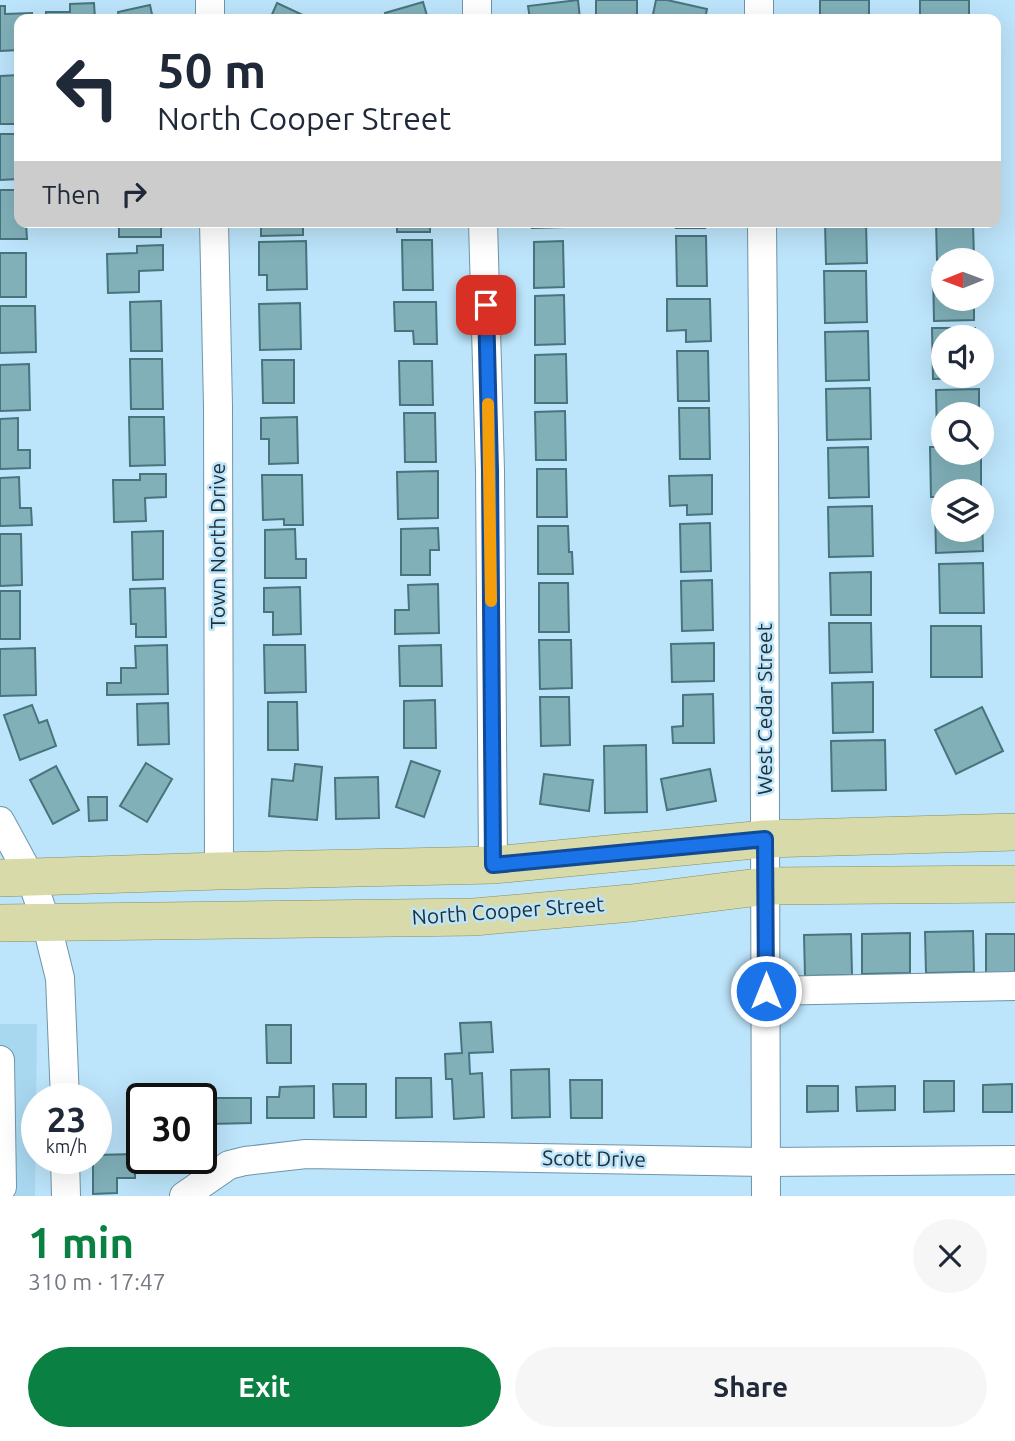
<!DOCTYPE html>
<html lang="en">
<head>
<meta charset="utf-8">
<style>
	body { margin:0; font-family:Ubuntu,sans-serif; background:#f6f6f7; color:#1f2937; height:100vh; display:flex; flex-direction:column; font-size:26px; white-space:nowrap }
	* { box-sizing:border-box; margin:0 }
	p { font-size:23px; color:#747a83 }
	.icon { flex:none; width:38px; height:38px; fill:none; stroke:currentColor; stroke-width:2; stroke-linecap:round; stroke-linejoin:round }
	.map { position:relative; height:1196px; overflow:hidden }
	.drawer { display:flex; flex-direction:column; background:#fff; flex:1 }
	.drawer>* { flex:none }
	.hud { position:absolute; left:14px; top:14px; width:987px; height:214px; border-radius:14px; box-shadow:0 7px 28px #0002; background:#fff; color:#1f2937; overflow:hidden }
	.needle { width:46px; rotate:269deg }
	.fabs { position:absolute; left:931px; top:248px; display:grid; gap:14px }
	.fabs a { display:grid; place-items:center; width:63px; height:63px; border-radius:50%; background:#fff; box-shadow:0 7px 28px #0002; font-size:35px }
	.speed { position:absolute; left:21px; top:1083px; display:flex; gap:14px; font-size:35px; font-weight:700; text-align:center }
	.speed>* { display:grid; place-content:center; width:91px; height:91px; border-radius:50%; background:#fff; box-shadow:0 7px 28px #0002; line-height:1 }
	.speed small { font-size:18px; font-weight:400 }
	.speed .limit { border:4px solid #111; border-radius:10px; background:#fff; color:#111 }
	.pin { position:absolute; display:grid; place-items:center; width:60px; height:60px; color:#fff; margin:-30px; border-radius:14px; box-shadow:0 4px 10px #0006 }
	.me { position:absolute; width:77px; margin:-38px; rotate:0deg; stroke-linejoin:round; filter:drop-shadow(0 0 5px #0008) }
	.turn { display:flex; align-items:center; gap:24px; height:147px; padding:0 28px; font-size:32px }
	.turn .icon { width:91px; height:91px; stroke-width:2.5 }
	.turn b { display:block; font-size:49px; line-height:60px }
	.then { display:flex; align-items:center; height:66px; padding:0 28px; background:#0003; gap:14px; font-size:26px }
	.round { display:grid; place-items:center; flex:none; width:74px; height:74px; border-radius:37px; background:#f6f6f7 }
	.headline { display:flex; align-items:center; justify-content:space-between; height:119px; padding:0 28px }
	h1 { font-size:42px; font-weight:700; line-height:52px; color:#0b8043 }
	.primary-button { display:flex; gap:14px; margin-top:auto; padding:14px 28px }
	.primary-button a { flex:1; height:80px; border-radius:42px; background:#0b8043; color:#fff; font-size:28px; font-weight:700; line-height:80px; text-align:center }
	.primary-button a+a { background:#f6f6f7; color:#1f2937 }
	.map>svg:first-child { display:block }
</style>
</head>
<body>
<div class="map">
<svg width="1015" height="1196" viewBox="0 0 1015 1196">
	<rect width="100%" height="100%" fill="#bce4fa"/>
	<!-- built -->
	<polygon fill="#a8d8f0" points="0,1024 37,1024 35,1196 0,1196"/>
	<!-- building -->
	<g fill="#81b0b9" stroke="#47747d" stroke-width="2">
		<polygon points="578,0 580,19 530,19 528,6"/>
		<rect x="596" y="0" width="41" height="19"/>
		<polygon points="656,0 667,0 707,9 705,19 652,19"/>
		<rect x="820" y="0" width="49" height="19"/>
		<rect x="920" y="0" width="49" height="19"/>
		<polygon points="423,2 428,19 387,19 385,13"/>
		<polygon points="94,3 95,19 46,19 46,12 70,12 70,4"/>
		<polygon points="277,3 305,16 304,19 270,19"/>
		<polygon points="150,5 153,19 119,19 118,12"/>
		<polygon points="0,6 5,6 5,14 32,13 32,19 19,19 19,50 0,51"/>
		<polygon points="19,75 19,124 0,124 0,76"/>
		<polygon points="0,134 19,134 19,179 0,180"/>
		<polygon points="0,190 19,190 19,222 26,222 27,239 0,239"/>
		<rect x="119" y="222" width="42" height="15"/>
		<polygon points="261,222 303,222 303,235 261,236"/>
		<rect x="397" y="222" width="33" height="10"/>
		<polygon points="532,222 563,222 564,227 532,228"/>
		<polygon points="676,222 704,222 705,228 676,228"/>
		<polygon points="825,222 866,222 867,263 826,264"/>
		<polygon points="936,222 973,222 974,259 937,260"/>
		<polygon points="676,236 706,236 707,286 677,286"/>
		<polygon points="402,240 432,240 433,290 403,290"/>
		<polygon points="306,241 307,289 267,290 267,275 259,275 259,242"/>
		<polygon points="563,241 564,287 534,288 534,242"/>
		<polygon points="163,245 163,270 139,271 139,292 108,293 107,254 137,253 137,246"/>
		<rect x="0" y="253" width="26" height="44"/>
		<polygon points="824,271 866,271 867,322 825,323"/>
		<polygon points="933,271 943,271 943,299 974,299 974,320 934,321"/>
		<polygon points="564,295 565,344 535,345 535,296"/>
		<polygon points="667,299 710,299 711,341 686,342 686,330 667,331"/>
		<polygon points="161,301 162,351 131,351 130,302"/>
		<polygon points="394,302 436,302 437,344 414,344 413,331 395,331"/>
		<polygon points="300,303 301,349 260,350 259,304"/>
		<polygon points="0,306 35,306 36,352 0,353"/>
		<polygon points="932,328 975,328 975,338 943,338 943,376 976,376 976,378 933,379"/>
		<polygon points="868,331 869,380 826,381 825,332"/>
		<polygon points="677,351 708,351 709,401 678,401"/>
		<polygon points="566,354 567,403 535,403 535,355"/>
		<polygon points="130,359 162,359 163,409 131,409"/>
		<polygon points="262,360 294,360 294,403 263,403"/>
		<polygon points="399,361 432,361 433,405 400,405"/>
		<polygon points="29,364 30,410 0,411 0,365"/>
		<polygon points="870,388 871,439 827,440 826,389"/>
		<polygon points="979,389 979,415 943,415 943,438 937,438 936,390"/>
		<polygon points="679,408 709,408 710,459 680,459"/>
		<polygon points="565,411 566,460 536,460 535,412"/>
		<polygon points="404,413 435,413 436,462 405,462"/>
		<polygon points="129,417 164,417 165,465 130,466"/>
		<polygon points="297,417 298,463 269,464 269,439 261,439 261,418"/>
		<polygon points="18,418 18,450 30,450 30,468 0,469 0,419"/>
		<polygon points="868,447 869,497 829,498 828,448"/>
		<polygon points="930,447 943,447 943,453 981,453 981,492 943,492 943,497 931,497"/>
		<polygon points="537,469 566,469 567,517 537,517"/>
		<polygon points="438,471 438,518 398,519 397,472"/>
		<polygon points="140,474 166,474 166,497 145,498 146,521 114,522 113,480 140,480"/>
		<polygon points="262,475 302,475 303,525 284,525 284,519 263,520"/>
		<polygon points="712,475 712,514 687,515 687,505 670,506 669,476"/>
		<polygon points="19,477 20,508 31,508 32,525 0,526 0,478"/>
		<polygon points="872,506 873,556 829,557 828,507"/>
		<polygon points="935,506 943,506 943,530 982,530 982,506 983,551 936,553"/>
		<polygon points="710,523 711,571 681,572 680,524"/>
		<polygon points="538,526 568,526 569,552 572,552 573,574 538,574"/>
		<polygon points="438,528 439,550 430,550 430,575 401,575 401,529"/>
		<polygon points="295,529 296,559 306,559 306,578 265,578 265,530"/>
		<polygon points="163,531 163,579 133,580 132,532"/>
		<polygon points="0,534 21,534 22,585 0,586"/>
		<polygon points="983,563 984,613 940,613 939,564"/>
		<polygon points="871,572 871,615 831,615 830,573"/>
		<polygon points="712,580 713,630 682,631 681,581"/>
		<polygon points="539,583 568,583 569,632 539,632"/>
		<polygon points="438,584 439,633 395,634 395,610 409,610 408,585"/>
		<polygon points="300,587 301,634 273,635 273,612 264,612 264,588"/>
		<polygon points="165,588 166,637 136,637 136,624 131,624 130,589"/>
		<rect x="0" y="591" width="20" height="48"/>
		<polygon points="829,623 871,623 872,672 830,673"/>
		<polygon points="931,626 981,626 982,677 931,677"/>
		<polygon points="539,640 571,640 572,688 540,689"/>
		<polygon points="714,643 714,681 672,682 671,644"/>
		<polygon points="167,645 168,694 107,695 107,683 121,683 121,668 136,668 135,646"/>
		<polygon points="264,645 305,645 306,692 265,693"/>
		<polygon points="441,645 442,686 400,686 399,646"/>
		<polygon points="35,648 36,695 0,696 0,649"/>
		<polygon points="873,682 873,732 833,733 832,683"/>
		<polygon points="713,694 714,743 673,743 672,727 683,726 683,695"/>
		<polygon points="540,697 569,697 570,745 541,746"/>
		<polygon points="435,700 436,748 404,748 404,701"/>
		<polygon points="268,702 297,702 298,750 268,750"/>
		<polygon points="168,703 169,744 138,745 137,704"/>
		<polygon points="32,705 39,723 47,720 56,746 20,760 4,715"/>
		<polygon points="982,707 1003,751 956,774 935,730"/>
		<polygon points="885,740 886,790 832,791 831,741"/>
		<polygon points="646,745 647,812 605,813 604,746"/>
		<polygon points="411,761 440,771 424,817 396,807"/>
		<polygon points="146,763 172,779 147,822 120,806"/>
		<polygon points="295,764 322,767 317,820 269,816 272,779 293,781"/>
		<polygon points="56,766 79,810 53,824 30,780"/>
		<polygon points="710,769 716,801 667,810 661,779"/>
		<polygon points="544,774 593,780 589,811 540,804"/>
		<polygon points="378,777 379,818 336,819 335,778"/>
		<polygon points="88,797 107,797 107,820 89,821"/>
		<polygon points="973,931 974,972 926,973 925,932"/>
		<polygon points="910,933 910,973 862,974 862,934"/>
		<polygon points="851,934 852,975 805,976 804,935"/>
		<rect x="986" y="934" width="29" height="42"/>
		<polygon points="491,1022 493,1052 469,1053 470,1074 482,1073 484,1117 454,1119 452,1079 446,1079 445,1054 462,1053 460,1023"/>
		<polygon points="266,1025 291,1025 291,1063 267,1063"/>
		<polygon points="549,1069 550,1117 512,1118 511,1070"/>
		<polygon points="396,1078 431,1078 432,1117 396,1118"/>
		<polygon points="570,1080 602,1080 602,1118 571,1118"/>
		<polygon points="924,1081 954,1081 954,1111 924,1112"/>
		<polygon points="333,1084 366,1084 366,1117 334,1117"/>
		<polygon points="1012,1084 1012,1112 983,1112 983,1085"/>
		<polygon points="314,1086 314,1118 267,1118 267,1097 279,1097 280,1087"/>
		<polygon points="807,1086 838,1086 838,1111 807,1112"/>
		<polygon points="895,1086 895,1110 857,1111 856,1087"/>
		<polygon points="209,1098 251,1098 251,1123 210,1124"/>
		<polygon points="135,1154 135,1178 117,1178 117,1193 93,1194 93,1158 96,1158 96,1155"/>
	</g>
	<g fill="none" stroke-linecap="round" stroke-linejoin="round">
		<!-- minor casing -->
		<g stroke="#6f95a9" stroke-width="30">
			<g id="minor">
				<polyline points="210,0 210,19"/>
				<polyline points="477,0 477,19"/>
				<polyline points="759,0 759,19"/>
				<polyline points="214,222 218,406 219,871"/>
				<polyline points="483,222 490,471 493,865"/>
				<polyline points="762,222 764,444 766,1196"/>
				<polyline points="0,821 31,878 46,922 60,978 65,1099"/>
				<polyline points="766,991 1015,986"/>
				<polyline points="0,1060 2,1187 0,1187"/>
				<polyline points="65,1158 66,1196"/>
				<polyline points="184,1196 229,1165 245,1161 306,1154 766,1162 1015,1160"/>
			</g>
		</g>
		<!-- major casing -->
		<g stroke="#878f5c" stroke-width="38">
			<g id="major">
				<polyline points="0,878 219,871 493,865 765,839 1015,832"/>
				<polyline points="0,923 474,917 631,903 766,886 1015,884"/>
			</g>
		</g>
		<!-- minor -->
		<use href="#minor" stroke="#fff" stroke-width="28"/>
		<!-- major -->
		<use href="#major" stroke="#d8daa9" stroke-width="37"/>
	</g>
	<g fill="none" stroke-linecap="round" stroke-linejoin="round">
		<!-- route casing -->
		<g stroke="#114b97" stroke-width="18">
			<polyline id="route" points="486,305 490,471 493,865 765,839 766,991"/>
		</g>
		<!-- route -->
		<use href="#route" stroke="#1a73e8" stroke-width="12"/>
		<!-- slow -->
		<polyline stroke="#f59e0b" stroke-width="12" points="488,404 491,601"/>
	</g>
	<g text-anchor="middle" stroke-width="5" stroke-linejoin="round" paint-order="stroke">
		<!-- street labels -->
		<g font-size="21" fill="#203038" stroke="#bce4fa">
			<text transform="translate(218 546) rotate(-90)" y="7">Town North Drive</text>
			<text transform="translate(765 709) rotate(-90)" y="7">West Cedar Street</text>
			<text transform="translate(508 911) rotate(-4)" y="7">North Cooper Street</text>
			<text transform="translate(594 1159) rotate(1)" y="7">Scott Drive</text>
		</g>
	</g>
</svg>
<div class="fabs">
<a><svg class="needle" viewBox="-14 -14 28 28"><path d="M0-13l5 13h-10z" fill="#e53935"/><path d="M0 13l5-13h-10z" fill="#747a83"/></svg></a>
<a><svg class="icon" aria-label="sound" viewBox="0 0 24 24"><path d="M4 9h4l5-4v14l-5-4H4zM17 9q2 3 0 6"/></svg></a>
<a><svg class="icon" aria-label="search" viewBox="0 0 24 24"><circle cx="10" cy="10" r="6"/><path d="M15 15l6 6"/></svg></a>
<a><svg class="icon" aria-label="layers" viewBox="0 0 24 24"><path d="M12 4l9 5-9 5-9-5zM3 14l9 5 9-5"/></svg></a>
</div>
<div class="speed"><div>23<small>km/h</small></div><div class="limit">30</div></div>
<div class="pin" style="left:486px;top:305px;background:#d93025"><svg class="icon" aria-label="arrive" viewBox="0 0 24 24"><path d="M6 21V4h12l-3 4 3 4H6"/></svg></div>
<svg class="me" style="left:766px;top:991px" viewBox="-20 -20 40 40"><circle r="17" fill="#1a73e8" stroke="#fff" stroke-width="3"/><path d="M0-11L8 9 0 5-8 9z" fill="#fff"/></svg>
<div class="hud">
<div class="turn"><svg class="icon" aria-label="left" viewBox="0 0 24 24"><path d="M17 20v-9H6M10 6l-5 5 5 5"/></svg><div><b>50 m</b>North Cooper Street</div></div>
<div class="then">Then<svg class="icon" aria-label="right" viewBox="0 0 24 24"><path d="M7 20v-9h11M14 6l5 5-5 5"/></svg></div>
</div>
</div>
<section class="drawer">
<div class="headline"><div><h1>1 min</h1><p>310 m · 17:47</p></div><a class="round"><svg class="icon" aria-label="close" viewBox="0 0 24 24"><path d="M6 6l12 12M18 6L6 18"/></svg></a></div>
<div class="primary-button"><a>Exit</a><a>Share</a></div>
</section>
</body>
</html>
